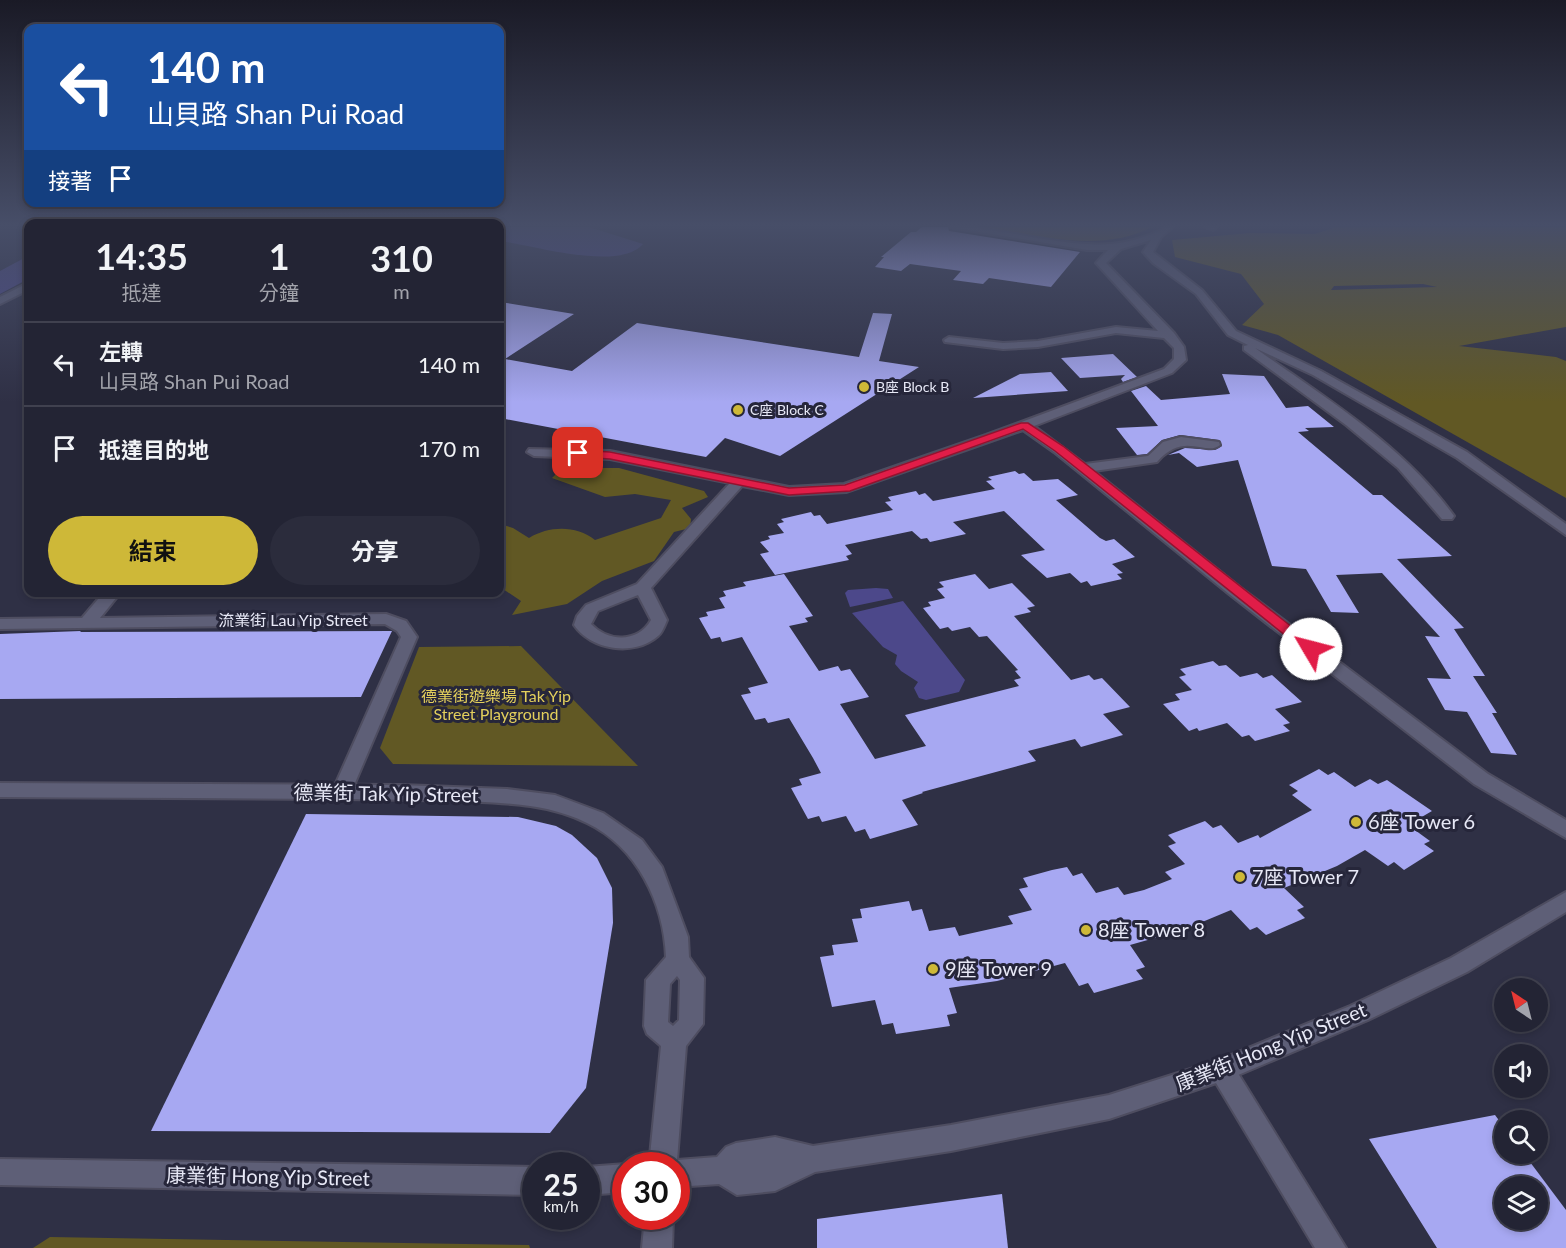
<!DOCTYPE html>
<html lang="zh-TW">
<head>
<meta charset="utf-8">
<style>
	body { margin:0; font-family:Lato,"Noto Sans TC",sans-serif; background:#2b2c3c; color:#f1f3f6; height:100vh; display:flex; flex-direction:column; font-size:22px; white-space:nowrap }
	* { box-sizing:border-box; margin:0 }
	p { font-size:20px; color:#a3a4ac }
	.icon { flex:none; width:33px; height:33px; fill:none; stroke:currentColor; stroke-width:2; stroke-linecap:round; stroke-linejoin:round }
	.map { position:relative; flex:1; overflow:hidden }
	.drawer { position:absolute; left:24px; top:219px; width:480px; height:378px; display:flex; flex-direction:column; background:#232434; border-radius:12px; box-shadow:0 3px 9px #0003,0 0 0 2px #40414f }
	.drawer>* { flex:none }
	.banner { position:absolute; left:24px; top:24px; width:480px; height:183px; border-radius:12px; box-shadow:0 3px 9px #0003,0 0 0 2px #40414f; background:#1a4fa0; color:#fff; overflow:hidden }
	.needle { width:39px; rotate:325deg }
	.controls { position:absolute; left:1494px; top:978px; display:grid; gap:12px }
	.controls a { display:grid; place-items:center; width:54px; height:54px; border-radius:50%; background:#232434; box-shadow:0 3px 9px #0003,0 0 0 2px #40414f; font-size:30px }
	.speed { position:absolute; left:522px; top:1152px; display:flex; gap:12px; font-size:30px; font-weight:700; text-align:center }
	.speed>* { display:grid; place-content:center; width:78px; height:78px; border-radius:50%; background:#232434; box-shadow:0 3px 9px #0003,0 0 0 2px #40414f; line-height:1 }
	.speed small { font-size:15px; font-weight:400 }
	.speed .limit { border:9px solid #d22; background:#fff; color:#111 }
	.pin { position:absolute; display:grid; place-items:center; width:51px; height:51px; color:#fff; margin:-26px; border-radius:12px; box-shadow:0 3px 9px #0006 }
	.me { position:absolute; width:66px; margin:-33px; rotate:307deg; stroke-linejoin:round; filter:drop-shadow(0 0 4px #0008) }
	.turn { display:flex; align-items:center; gap:21px; height:126px; padding:0 24px; font-size:27px }
	.turn .icon { width:78px; height:78px; stroke-width:2.5 }
	.turn b { display:block; font-size:42px; line-height:51px }
	.then { display:flex; align-items:center; height:57px; padding:0 24px; background:#0003; gap:12px; font-size:22px }
	.eta { display:flex; justify-content:space-evenly; align-items:center; height:102px; text-align:center }
	.eta b { font-size:36px; font-weight:700; line-height:42px }
	.action { display:flex; gap:12px; margin-top:auto; padding:12px 24px }
	.action a { flex:1; height:69px; border-radius:36px; background:#ceb838; color:#111; font-size:24px; font-weight:700; line-height:69px; text-align:center }
	.action a+a { background:#2b2c3c; color:#f1f3f6 }
	ul { padding:0; list-style:none }
	li { display:flex; align-items:center; gap:18px; height:84px; padding:0 24px; border-top:2px solid #40414f }
	li div { flex:1 }
	li b { display:block; font-size:22px }
	li em { font-style:normal }
	.map>svg:first-child { display:block }
</style>
</head>
<body>
<div class="map">
<svg width="1566" height="1248" viewBox="0 0 1566 1248">
	<rect width="100%" height="100%" fill="#2f3045"/>
	<!-- green -->
	<g fill="#615824" fill-rule="evenodd">
		<path d="M 980,227 L 1152,227 C 1100,254 1036,235 980,227 Z"/>
		<path d="M 1336,227 L 1566,227 L 1566,327 L 1459,346 L 1556,357 L 1566,361 L 1566,498 L 1278,335 L 1242,325 L 1264,304 L 1241,274 L 1175,257 L 1172,240 L 1250,233 L 1315,234 ZM 1423,284 L 1437,287 L 1331,290 L 1334,286 Z"/>
		<path d="M 562,468 L 619,468 L 704,491 L 708,497 L 682,508 L 691,519 L 690,528 L 674,532 L 654,561 L 602,581 L 567,604 L 512,615 L 521,601 L 500,587 L 500,524 L 513,528 L 529,538 C 549,526 576,525 595,540 L 661,518 L 671,500 L 635,494 L 605,497 L 552,478 Z"/>
		<polygon points="521,646 638,766 393,764 380,748 419,647"/>
		<polygon points="50,1237 529,1245 530,1248 33,1248"/>
	</g>
	<!-- water -->
	<g fill="#4c488a">
		<path d="M 500,227 L 589,227 L 643,244 C 619,272 533,245 500,241 Z"/>
		<polygon points="28,256 28,279 0,294 0,271"/>
		<polygon points="876,588 888,589 893,598 850,607 845,593 848,590"/>
		<polygon points="903,601 965,680 959,692 926,700 919,698 914,688 918,682 901,671 895,664 897,655 883,647 852,613"/>
	</g>
	<!-- building -->
	<g fill="#a7a8f2" fill-rule="evenodd">
		<polygon points="922,227 948,227 949,231 1080,252 1051,287 989,278 983,284 953,280 961,271 910,264 901,271 875,267 884,257 881,257 911,232 916,232"/>
		<polygon points="500,302 574,314 505,359 572,371 637,323 859,357 873,313 892,314 879,361 919,367 780,456 725,438 706,457 500,418"/>
		<polygon points="1113,354 1137,377 1123,382 1121,379 1125,375 1080,378 1061,358"/>
		<polygon points="1051,372 1068,391 973,398 1020,374"/>
		<polygon points="1222,374 1264,376 1286,408 1308,406 1334,427 1305,428 1309,431 1298,432 1373,495 1382,495 1452,556 1397,559 1464,628 1454,629 1485,676 1473,676 1497,713 1492,713 1517,755 1491,753 1467,712 1445,710 1427,678 1451,679 1425,636 1440,637 1382,573 1336,575 1359,613 1331,612 1306,569 1272,566 1238,460 1197,467 1179,453 1168,455 1185,448 1215,450 1222,446 1219,440 1180,435 1162,440 1147,454 1137,455 1116,428 1158,426 1131,391 1146,386 1161,400 1230,394"/>
		<polygon points="1015,471 1019,474 1024,473 1033,481 1058,479 1078,495 1056,500 1100,538 1106,541 1114,539 1135,557 1112,564 1123,573 1117,574 1122,579 1091,586 1087,581 1081,583 1070,573 1047,578 1021,555 1045,550 1004,511 953,522 966,534 930,542 927,538 921,539 912,531 845,545 852,554 846,556 849,560 775,575 760,554 769,552 760,542 770,539 768,536 784,533 777,524 784,522 781,519 811,512 814,516 820,515 827,524 893,510 885,502 891,501 888,497 916,491 919,495 925,493 933,501 995,489 986,481 992,480 988,477"/>
		<polygon points="784,574 813,616 805,618 808,622 789,626 819,671 838,666 841,671 850,669 869,697 840,704 875,759 926,746 905,715 1019,686 1014,680 1021,678 1015,671 1018,670 987,636 979,637 970,627 952,631 948,627 940,629 923,608 931,606 928,602 945,598 937,589 944,587 939,582 975,574 989,589 1012,583 1035,606 1027,608 1031,612 1014,616 1071,680 1089,675 1094,680 1102,678 1130,707 1103,714 1123,735 1081,747 1075,739 1028,751 1036,761 922,792 923,793 902,800 918,825 870,839 865,829 855,832 846,816 822,822 819,816 808,819 791,788 802,785 799,779 821,773 813,758 789,718 768,723 765,718 755,720 741,695 751,693 748,688 768,683 742,637 722,642 720,637 711,639 699,618 708,616 706,612 725,608 719,598 726,596 723,591 746,586 743,582"/>
		<polygon points="81,631 80,632 392,631 361,697 0,699 0,634"/>
		<polygon points="1213,661 1219,666 1226,665 1240,677 1257,673 1263,678 1272,675 1302,702 1275,709 1290,723 1283,725 1290,731 1255,741 1249,735 1242,737 1227,723 1199,731 1197,728 1189,731 1163,704 1180,700 1175,694 1192,690 1179,677 1186,675 1180,669"/>
		<polygon points="1319,769 1328,775 1334,772 1355,787 1370,779 1378,784 1387,780 1413,798 1432,811 1408,825 1430,841 1424,844 1434,851 1404,870 1394,862 1388,866 1365,850 1337,866 1284,888 1304,907 1297,910 1305,918 1266,935 1257,927 1250,930 1231,910 1183,930 1130,945 1145,967 1136,970 1143,979 1094,993 1088,983 1079,986 1065,963 997,981 949,988 957,1013 947,1015 950,1026 896,1034 893,1023 882,1025 875,1000 832,1007 820,957 834,955 832,945 858,942 852,919 862,918 860,909 909,901 912,911 922,909 929,931 955,927 959,936 1013,924 1008,916 1032,910 1019,889 1028,887 1023,878 1052,870 1067,867 1073,876 1082,873 1096,893 1118,887 1124,895 1144,890 1172,879 1165,872 1185,864 1168,846 1176,843 1168,835 1205,821 1213,828 1221,825 1238,843 1258,835 1260,838 1312,810 1292,795 1298,791 1289,785"/>
		<polygon points="306,814 518,817 556,826 572,835 597,858 612,888 613,923 586,1088 550,1133 151,1131"/>
		<path d="M 1495,1115 L 1504,1127 L 1504,1154 L 1524,1154 L 1566,1210 L 1566,1248 L 1437,1248 L 1369,1139 ZM 1504,1186 L 1538,1186 L 1538,1220 L 1504,1220 Z"/>
		<polygon points="1002,1194 1008,1248 817,1248 817,1219"/>
	</g>
	<g fill="none" stroke-linecap="round" stroke-linejoin="round">
		<!-- minor casing -->
		<g stroke="#4e4d60" stroke-width="4">
			<g id="minor">
				<path d="M 950,227 C 997,227 1042,242 1088,244 C 1111,246 1131,242 1152,234 C 1161,231 1163,227 1173,227 L 1161,237 L 1153,252 L 1202,290 L 1236,331 L 1321,371 L 1467,452 L 1566,524 L 1566,535 L 1457,458 L 1313,375 L 1255,348 C 1325,398 1403,445 1454,516 L 1452,519 L 1442,519 L 1398,468 L 1346,425 L 1244,350 L 1244,346 L 1248,345 L 1228,335 L 1196,294 L 1153,263 L 1143,252 L 1151,240 L 1121,249 L 1106,263 L 1174,333 L 1184,347 L 1186,360 L 1172,373 L 1034,426 L 1085,464 L 1148,456 L 1163,442 L 1181,437 L 1219,442 L 1220,445 C 1206,457 1184,430 1157,462 L 1094,471 L 1241,588 L 1488,774 L 1566,820 L 1566,838 L 1474,784 L 1229,594 L 1054,452 L 1023,430 L 846,492 L 789,495 L 742,486 L 651,588 L 667,620 C 665,625 662,633 658,636 C 634,657 591,650 574,625 L 577,616 L 586,605 L 637,584 L 730,483 L 610,459 L 534,456 L 527,452 L 529,449 L 610,451 L 789,487 L 844,484 L 986,435 L 1164,369 L 1174,359 L 1174,348 L 1164,338 L 1116,333 L 1038,347 L 1003,349 L 945,342 L 944,340 L 949,337 L 1003,343 L 1038,341 L 1116,327 L 1158,331 L 1096,263 L 1108,250 L 1087,250 ZM 638,595 L 651,620 C 638,643 608,642 591,624 L 598,611 Z"/>
				<polygon points="1205,227 1217,227 1213,230"/>
				<polygon points="28,283 28,290 0,304 0,297"/>
				<polygon points="104,592 121,592 100,618 386,614 406,621 417,637 349,797 335,797 332,792 401,637 397,631 385,624 0,629 0,619 82,618"/>
				<polygon points="1222,1058 1231,1062 1346,1248 1315,1248 1213,1078 1209,1070 1213,1062"/>
			</g>
		</g>
		<!-- tertiary casing -->
		<g stroke="#4e4d60" stroke-width="4">
			<g id="tertiary">
				<path d="M 0,783 L 401,785 L 507,789 L 555,795 L 603,813 L 642,840 L 662,867 L 688,937 L 689,957 L 704,978 L 703,1024 L 686,1046 L 677,1160 L 717,1157 L 726,1147 L 736,1143 L 775,1137 L 813,1146 L 951,1125 L 1109,1095 L 1219,1060 L 1350,1006 L 1451,958 L 1566,892 L 1566,912 L 1467,972 L 1368,1020 L 1231,1078 L 1109,1119 L 951,1151 L 815,1172 L 775,1191 L 737,1195 L 719,1184 L 676,1187 L 676,1166 L 649,1166 L 661,1046 L 647,1034 L 644,1026 L 646,980 L 666,957 C 664,903 637,847 587,823 C 547,803 503,803 459,801 C 416,800 374,799 332,799 C 221,798 111,798 0,797 ZM 677,976 L 680,980 L 679,1020 L 673,1026 L 668,1022 L 670,984 Z"/>
				<polygon points="0,1159 536,1167 536,1195 0,1185"/>
				<polygon points="626,1164 629,1166 626,1166 626,1192 586,1195 586,1167"/>
				<polygon points="645,1216 673,1216 672,1248 642,1248"/>
			</g>
		</g>
		<!-- minor -->
		<use href="#minor" fill="#5e5f77" fill-rule="evenodd"/>
		<!-- tertiary -->
		<use href="#tertiary" fill="#5e5f77" fill-rule="evenodd"/>
	</g>
	<!-- sky -->
	<linearGradient id="sky" x2="0" y2="1"><stop stop-color="#1a1a26"/><stop offset="0.56" stop-color="#474e68"/><stop offset="1" stop-color="#474e68" stop-opacity="0"/></linearGradient>
	<rect width="1566" height="402" fill="url(#sky)"/>
	<!-- route -->
	<polygon fill="#e11d48" stroke="#92132f" stroke-width="1.5" points="1021,423 1028,423 1063,446 1316,646 1316,652 1306,652 1055,451 1023,429 850,491 789,495 610,459 578,457 573,453 578,450 610,452 789,488 845,485"/>
	<!-- markers -->
	<g fill="#ceb838" stroke="#26263a" stroke-width="2">
		<circle cx="864" cy="387" r="6"/>
		<circle cx="738" cy="410" r="6"/>
		<circle cx="1356" cy="822" r="6"/>
		<circle cx="1240" cy="877" r="6"/>
		<circle cx="1086" cy="930" r="6"/>
		<circle cx="933" cy="969" r="6"/>
	</g>
	<g text-anchor="middle" stroke-width="6" stroke-linejoin="round" paint-order="stroke">
		<!-- far-poi labels -->
		<g font-size="14" fill="#e7e8f6" stroke="#26263a" text-anchor="start">
			<text x="876" y="392">B座 Block B</text>
			<text x="750" y="415">C座 Block C</text>
		</g>
		<!-- street labels -->
		<g font-size="16" fill="#e7e8f6" stroke="#26263a">
			<text x="293" y="626">流業街 Lau Yip Street</text>
		</g>
		<!-- park labels -->
		<g font-size="16" fill="#e3cf5c" stroke="#26263a">
			<text x="496" y="702">德業街遊樂場 Tak Yip<tspan x="496" dy="18">Street Playground</tspan></text>
		</g>
		<!-- near-street labels -->
		<g font-size="20" fill="#e7e8f6" stroke="#26263a">
			<text transform="translate(386 794) rotate(1)" y="7">德業街 Tak Yip Street</text>
			<text transform="translate(1271 1047) rotate(-22)" y="7">康業街 Hong Yip Street</text>
			<text transform="translate(268 1177) rotate(1)" y="7">康業街 Hong Yip Street</text>
		</g>
		<!-- near-poi labels -->
		<g font-size="20" fill="#e7e8f6" stroke="#26263a" text-anchor="start">
			<text x="1368" y="829">6座 Tower 6</text>
			<text x="1252" y="884">7座 Tower 7</text>
			<text x="1098" y="937">8座 Tower 8</text>
			<text x="945" y="976">9座 Tower 9</text>
		</g>
	</g>
</svg>
<div class="controls">
<a><svg class="needle" viewBox="-14 -14 28 28"><path d="M0-13l5 13h-10z" fill="#e53935"/><path d="M0 13l5-13h-10z" fill="#a3a4ac"/></svg></a>
<a><svg class="icon" aria-label="sound" viewBox="0 0 24 24"><path d="M4 9h4l5-4v14l-5-4H4zM17 9q2 3 0 6"/></svg></a>
<a><svg class="icon" aria-label="search" viewBox="0 0 24 24"><circle cx="10" cy="10" r="6"/><path d="M15 15l6 6"/></svg></a>
<a><svg class="icon" aria-label="layers" viewBox="0 0 24 24"><path d="M12 4l9 5-9 5-9-5zM3 14l9 5 9-5"/></svg></a>
</div>
<div class="speed"><div>25<small>km/h</small></div><div class="limit">30</div></div>
<div class="pin" style="left:578px;top:453px;background:#d93025"><svg class="icon" aria-label="arrive" viewBox="0 0 24 24"><path d="M6 21V4h12l-3 4 3 4H6"/></svg></div>
<svg class="me" style="left:1311px;top:649px" viewBox="-20 -20 40 40"><circle r="19" fill="#fff"/><path d="M0-13L10 11 0 6-10 11z" fill="#e11d48"/></svg>
<div class="banner">
<div class="turn"><svg class="icon" aria-label="left" viewBox="0 0 24 24"><path d="M17 20v-9H6M10 6l-5 5 5 5"/></svg><div><b>140 m</b>山貝路 Shan Pui Road</div></div>
<div class="then">接著<svg class="icon" aria-label="arrive" viewBox="0 0 24 24"><path d="M6 21V4h12l-3 4 3 4H6"/></svg></div>
</div>
<section class="drawer">
<div class="eta">
<div><b>14:35</b><p>抵達</p></div>
<div><b>1</b><p>分鐘</p></div>
<div><b>310</b><p>m</p></div>
</div>
<ul>
<li><svg class="icon" aria-label="left" viewBox="0 0 24 24"><path d="M17 20v-9H6M10 6l-5 5 5 5"/></svg><div><b>左轉</b><p>山貝路 Shan Pui Road</p></div><em>140 m</em></li>
<li><svg class="icon" aria-label="arrive" viewBox="0 0 24 24"><path d="M6 21V4h12l-3 4 3 4H6"/></svg><div><b>抵達目的地</b></div><em>170 m</em></li>
</ul>
<div class="action"><a>結束</a><a>分享</a></div>
</section>
</div>
</body>
</html>
